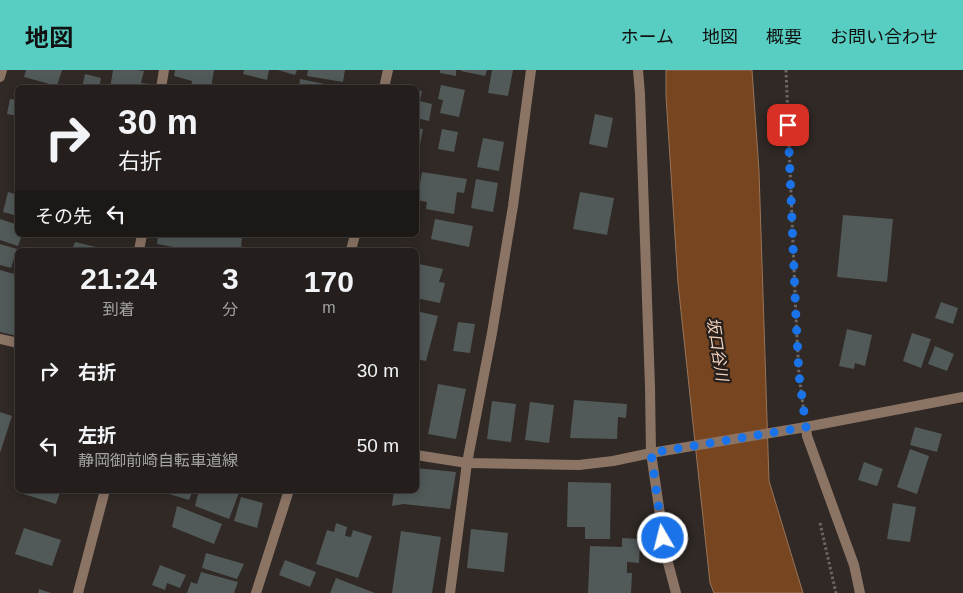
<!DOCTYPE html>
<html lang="ja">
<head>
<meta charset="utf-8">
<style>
	body { margin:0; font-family:Arial,"Noto Sans JP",sans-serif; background:#302c29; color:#f1f3f6; height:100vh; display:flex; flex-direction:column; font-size:19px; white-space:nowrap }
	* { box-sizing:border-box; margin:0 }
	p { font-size:16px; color:#a3a2a3 }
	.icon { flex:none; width:28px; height:28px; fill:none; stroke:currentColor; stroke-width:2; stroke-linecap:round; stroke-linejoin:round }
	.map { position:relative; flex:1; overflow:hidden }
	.details { position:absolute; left:15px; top:178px; width:404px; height:245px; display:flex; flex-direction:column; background:#241f1c; border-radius:8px; box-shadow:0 2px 12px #0003,0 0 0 1px #413d3b }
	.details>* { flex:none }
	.banner { position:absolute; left:15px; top:15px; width:404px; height:152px; border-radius:8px; box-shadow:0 2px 12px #0003,0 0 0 1px #413d3b; background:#241f1c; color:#f1f3f6; overflow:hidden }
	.pin { position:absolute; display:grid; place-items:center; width:42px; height:42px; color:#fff; margin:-21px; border-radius:10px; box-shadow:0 2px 8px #0006 }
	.me { position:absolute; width:55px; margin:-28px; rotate:352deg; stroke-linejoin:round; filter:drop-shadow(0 0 4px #0008) }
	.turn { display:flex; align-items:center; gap:18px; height:105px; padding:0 20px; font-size:22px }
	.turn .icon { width:65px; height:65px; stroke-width:2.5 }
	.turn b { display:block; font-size:35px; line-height:42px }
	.then { display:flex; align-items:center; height:48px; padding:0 20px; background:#0003; gap:10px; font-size:19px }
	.eta { display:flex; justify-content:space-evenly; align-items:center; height:85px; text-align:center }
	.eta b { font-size:30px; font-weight:700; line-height:35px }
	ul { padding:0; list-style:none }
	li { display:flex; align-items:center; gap:15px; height:75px; padding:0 20px }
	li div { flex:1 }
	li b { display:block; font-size:19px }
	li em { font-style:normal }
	header { display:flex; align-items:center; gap:30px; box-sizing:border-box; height:70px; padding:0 25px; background:#57cec1; color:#111 }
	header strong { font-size:24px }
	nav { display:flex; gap:28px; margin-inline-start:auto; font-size:18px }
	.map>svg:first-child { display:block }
</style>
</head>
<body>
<header>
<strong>地図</strong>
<nav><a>ホーム</a><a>地図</a><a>概要</a><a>お問い合わせ</a></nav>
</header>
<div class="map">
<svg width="963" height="523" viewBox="0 0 963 523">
	<rect width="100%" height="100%" fill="#302925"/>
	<!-- water -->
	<polygon fill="#774621" stroke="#98745a" points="666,0 752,0 759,101 769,411 803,523 714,523 710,513 678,213 666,26"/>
	<!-- building -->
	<g fill="#515a59">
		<polygon points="26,0 62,0 57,16 24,7"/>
		<polygon points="113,0 137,0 144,1 141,13 149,14 148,18 110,18"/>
		<polygon points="175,0 214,0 211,18 191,18 192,11 174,6"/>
		<polygon points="244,0 269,0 267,10 243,4"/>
		<polygon points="278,0 297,0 295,5"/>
		<polygon points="308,0 345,0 343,12 307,6"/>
		<polygon points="440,0 456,0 456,6 440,3"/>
		<polygon points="461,0 487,0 485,6 461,1"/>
		<polygon points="492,0 513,0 508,26 488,23"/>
		<polygon points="85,4 101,8 99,18 82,18"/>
		<polygon points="300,9 340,17 340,18 299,18"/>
		<polygon points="441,15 465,20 459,47 440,43 443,30 438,29"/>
		<polygon points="416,20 422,21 420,31 432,34 429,51 416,48"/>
		<polygon points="10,29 18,30 18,46 7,44"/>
		<polygon points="595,44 613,48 607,78 589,74"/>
		<polygon points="416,58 423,59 417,91 416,91"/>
		<polygon points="442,59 458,62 454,82 438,79"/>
		<polygon points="483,68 504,72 499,101 477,97"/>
		<polygon points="422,102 467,109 464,123 457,122 454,144 426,139 427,132 417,130"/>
		<polygon points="476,109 498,113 493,142 471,138"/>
		<polygon points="8,122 18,125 18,146 3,142"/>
		<polygon points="580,122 614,128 607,165 573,159"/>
		<polygon points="843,145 893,149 887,212 837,207"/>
		<polygon points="0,149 18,155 18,165 22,165 18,176 0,170"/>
		<polygon points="435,149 473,156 469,177 431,169"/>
		<polygon points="158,165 242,165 241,180 190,180 157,174"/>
		<polygon points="75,172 104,179 104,180 72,180"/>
		<polygon points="0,174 17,179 11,198 0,195"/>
		<polygon points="419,194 443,199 439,212 445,213 440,233 416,228 416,203"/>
		<polygon points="0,200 18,205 17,266 0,262"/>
		<polygon points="941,232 958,238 953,254 935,248"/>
		<polygon points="416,241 438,246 426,291 416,289"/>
		<polygon points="458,252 475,254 470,283 453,281"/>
		<polygon points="847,259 872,265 865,296 855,293 854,299 839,296"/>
		<polygon points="912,263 931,269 921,298 903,291"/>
		<polygon points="935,276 954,284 947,301 928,294"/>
		<polygon points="438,314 466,319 456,369 428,364"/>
		<polygon points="574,330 627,334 626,348 618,347 617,369 570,368"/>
		<polygon points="492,331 516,334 511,372 487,369"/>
		<polygon points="530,332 554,335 549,373 525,370"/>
		<polygon points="0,342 12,346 0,383"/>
		<polygon points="915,357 942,364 937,382 910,375"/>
		<polygon points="910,379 929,386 917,424 897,417"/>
		<polygon points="864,392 883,399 877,416 858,410"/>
		<polygon points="416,398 456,402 450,439 403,434 392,436 394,420 416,420"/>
		<polygon points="568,412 611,413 610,469 585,469 585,457 567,457"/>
		<polygon points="18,420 61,420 56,434 17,422"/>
		<polygon points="156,420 193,420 189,430"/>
		<polygon points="199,420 240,420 229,449 195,436"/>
		<polygon points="241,427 263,433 257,458 234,451"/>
		<polygon points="893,433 916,437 910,472 887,469"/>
		<polygon points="177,436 222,454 214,474 172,457"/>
		<polygon points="336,453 347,457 345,466 351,467 353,460 372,466 358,508 316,494 327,460 334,462"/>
		<polygon points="24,458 61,470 52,496 15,484"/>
		<polygon points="471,459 508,463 504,502 467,498"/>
		<polygon points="401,461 441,467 432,523 392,523"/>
		<polygon points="622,468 640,469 639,493 627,492 627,503 632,503 631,523 588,523 590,476 622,477"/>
		<polygon points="206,483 244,494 237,509 202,498"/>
		<polygon points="285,490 316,502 310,517 279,505"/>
		<polygon points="160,495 186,505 180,518 167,513 165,520 152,515"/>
		<polygon points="201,502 238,512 234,523 187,523 191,512 197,514"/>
		<polygon points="336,508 375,523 330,523"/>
		<polygon points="39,519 51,523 38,523"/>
	</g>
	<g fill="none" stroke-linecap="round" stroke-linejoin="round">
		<!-- path -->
		<g stroke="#6d6764" stroke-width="3" stroke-dasharray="2.5 2.5" stroke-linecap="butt">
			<polyline points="786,0 796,248 799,305 804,343"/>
			<polyline points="820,453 836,523"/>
		</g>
		<!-- minor -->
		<g stroke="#8c7465" stroke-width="10">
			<polyline points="638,0 640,24 650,317 651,383 666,485 676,523"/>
			<polyline points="0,7 2,0"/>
			<polyline points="161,18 164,0"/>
			<polyline points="139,180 142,165"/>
			<polyline points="0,269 18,273"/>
			<polyline points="806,357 807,366 854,495 860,523"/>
			<polyline points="467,393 492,263 513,136 531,0"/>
			<polyline points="78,523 105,420"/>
		</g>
		<!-- tertiary -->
		<g stroke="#8c7465" stroke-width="10">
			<polyline points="384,18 388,0"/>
			<polyline points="351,180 355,165"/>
			<polyline points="416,385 467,393 579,395 613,391 651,383 806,357 963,327"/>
			<polyline points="256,523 289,420"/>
			<polyline points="450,523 467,393"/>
		</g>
	</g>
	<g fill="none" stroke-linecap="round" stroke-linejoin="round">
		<!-- route -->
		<polyline stroke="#1a73e8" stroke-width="9" stroke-dasharray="0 16.2" points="663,468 651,383 806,357 799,305 796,248 788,55"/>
	</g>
	<g text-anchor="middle" stroke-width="4.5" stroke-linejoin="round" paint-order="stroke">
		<!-- water labels -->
		<g font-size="16" font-style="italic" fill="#f4d4bf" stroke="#261f1b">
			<text transform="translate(718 279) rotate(81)" y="6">坂口谷川</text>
		</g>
	</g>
</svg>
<div class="pin" style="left:788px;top:55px;background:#d93025"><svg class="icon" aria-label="arrive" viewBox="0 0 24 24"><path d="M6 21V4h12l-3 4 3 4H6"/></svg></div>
<svg class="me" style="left:663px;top:468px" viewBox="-20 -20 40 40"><circle r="17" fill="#1a73e8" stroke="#fff" stroke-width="3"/><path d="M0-11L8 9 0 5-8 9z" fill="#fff"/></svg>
<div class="banner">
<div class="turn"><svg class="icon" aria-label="right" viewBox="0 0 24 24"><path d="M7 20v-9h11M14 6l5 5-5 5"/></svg><div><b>30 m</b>右折</div></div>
<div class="then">その先<svg class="icon" aria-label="left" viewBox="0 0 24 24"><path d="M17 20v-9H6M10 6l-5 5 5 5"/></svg></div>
</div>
<section class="details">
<div class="eta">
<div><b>21:24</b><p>到着</p></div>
<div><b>3</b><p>分</p></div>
<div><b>170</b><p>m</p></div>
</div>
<ul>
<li><svg class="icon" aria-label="right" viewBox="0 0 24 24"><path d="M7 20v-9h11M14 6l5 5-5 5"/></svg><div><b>右折</b></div><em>30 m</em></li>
<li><svg class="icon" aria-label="left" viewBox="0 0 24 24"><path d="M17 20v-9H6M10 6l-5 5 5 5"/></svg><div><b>左折</b><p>静岡御前崎自転車道線</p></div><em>50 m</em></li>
</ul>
</section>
</div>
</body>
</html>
